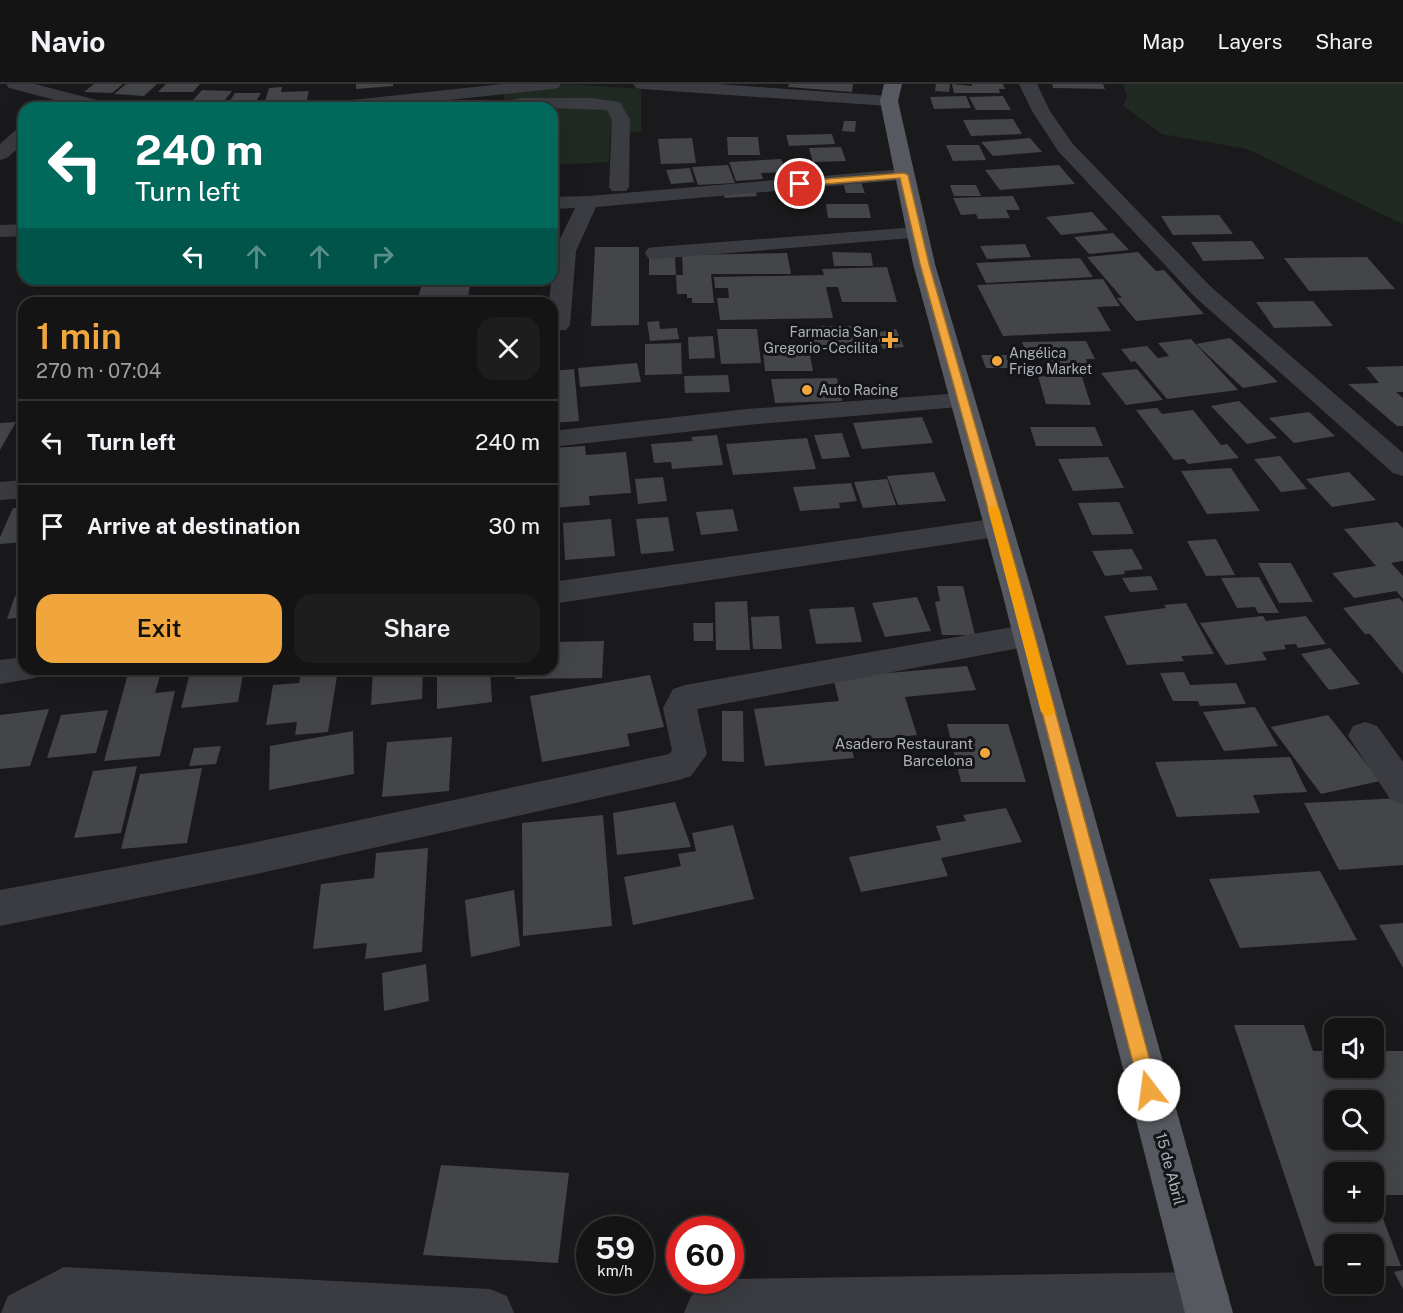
<!DOCTYPE html>
<html lang="en">
<head>
<meta charset="utf-8">
<style>
	body { margin:0; font-family:"Public Sans",sans-serif; background:#1d1d1e; color:#f1f3f6; height:100vh; display:flex; flex-direction:column; font-size:22px; white-space:nowrap }
	* { box-sizing:border-box; margin:0 }
	p { font-size:20px; color:#9d9ea0 }
	.icon { flex:none; width:33px; height:33px; fill:none; stroke:currentColor; stroke-width:2; stroke-linecap:round; stroke-linejoin:round }
	.map { position:relative; flex:1; overflow:hidden }
	.details { position:absolute; left:18px; top:213px; width:540px; height:378px; display:flex; flex-direction:column; background:#141415; border-radius:18px; box-shadow:0 6px 24px #0002,0 0 0 2px #333334 }
	.details>* { flex:none }
	.banner { position:absolute; left:18px; top:18px; width:540px; height:183px; border-radius:18px; box-shadow:0 6px 24px #0002,0 0 0 2px #333334; background:#00695c; color:#fff; overflow:hidden }
	.tools { position:absolute; left:1324px; top:934px; display:grid; gap:12px }
	.tools a { display:grid; place-items:center; width:60px; height:60px; border-radius:12px; background:#141415; box-shadow:0 6px 24px #0002,0 0 0 2px #333334; font-size:30px }
	.speed { position:absolute; left:576px; top:1132px; display:flex; gap:12px; font-size:30px; font-weight:700; text-align:center }
	.speed>* { display:grid; place-content:center; width:78px; height:78px; border-radius:50%; background:#141415; box-shadow:0 6px 24px #0002,0 0 0 2px #333334; line-height:1 }
	.speed small { font-size:15px; font-weight:400 }
	.speed .limit { border:9px solid #d22; background:#fff; color:#111 }
	.pin { position:absolute; display:grid; place-items:center; width:51px; height:51px; color:#fff; margin:-26px; border:3px solid #fff; border-radius:50%; box-shadow:0 2px 6px #0007 }
	.me { position:absolute; width:66px; margin:-33px; rotate:345deg; stroke-linejoin:round; filter:drop-shadow(0 0 4px #0008) }
	.turn { display:flex; align-items:center; gap:21px; height:126px; padding:0 18px; font-size:27px }
	.turn .icon { width:78px; height:78px; stroke-width:2.5 }
	.turn b { display:block; font-size:42px; line-height:51px }
	.lanes { display:flex; align-items:center; height:57px; padding:0 18px; background:#0003; justify-content:center; gap:30px; direction:ltr }
	.lanes .off { opacity:.35 }
	.round { display:grid; place-items:center; flex:none; width:63px; height:63px; border-radius:18px; background:#1d1d1e }
	.summary { display:flex; align-items:center; justify-content:space-between; height:102px; padding:0 18px }
	h1 { font-size:36px; font-weight:600; line-height:45px; color:#f0a63d }
	.action { display:flex; gap:12px; margin-top:auto; padding:12px 18px }
	.action a { flex:1; height:69px; border-radius:18px; background:#f0a63d; color:#111; font-size:24px; font-weight:600; line-height:69px; text-align:center }
	.action a+a { background:#1d1d1e; color:#f1f3f6 }
	ul { padding:0; list-style:none }
	li { display:flex; align-items:center; gap:18px; height:84px; padding:0 18px; border-top:2px solid #333334 }
	li div { flex:1 }
	li b { display:block; font-size:22px }
	li em { font-style:normal }
	header { display:flex; align-items:center; gap:36px; box-sizing:border-box; height:84px; padding:0 30px; background:#141415; border-bottom:2px solid #333334 }
	header strong { font-size:28px }
	nav { display:flex; gap:33px; margin-inline-start:auto; font-size:21px }
	.map>svg:first-child { display:block }
</style>
</head>
<body>
<header>
<strong>Navio</strong>
<nav><a>Map</a><a>Layers</a><a>Share</a></nav>
</header>
<div class="map">
<svg width="1403" height="1229" viewBox="0 0 1403 1229">
	<rect width="100%" height="100%" fill="#1a1a1c"/>
	<!-- green -->
	<g fill="#212a22">
		<polygon points="568,0 641,5 641,48 610,49 609,78 552,81 552,24 507,24 503,9"/>
		<polygon points="1123,0 1403,0 1403,140 1247,65 1162,50 1123,22 1127,12"/>
	</g>
	<!-- building -->
	<g fill="#444549" fill-rule="evenodd">
		<polygon points="94,0 123,0 112,9 84,8"/>
		<polygon points="126,0 157,0 144,12 114,10"/>
		<polygon points="166,0 200,0 193,8 158,8"/>
		<polygon points="356,0 393,0 393,2 356,5"/>
		<polygon points="789,0 853,0 852,8 788,3"/>
		<polygon points="936,0 950,0 949,8 935,7"/>
		<polygon points="952,0 972,2 972,0 1003,0 1005,5 999,5 1000,9 954,9"/>
		<polygon points="1052,0 1103,0 1105,5 1053,4"/>
		<polygon points="282,3 281,8 309,7 305,23 263,24 269,4"/>
		<polygon points="202,6 232,7 220,22 188,22"/>
		<polygon points="235,9 261,9 252,24 225,24"/>
		<polygon points="966,12 971,24 934,25 930,13"/>
		<polygon points="1003,12 1011,26 976,26 969,13"/>
		<polygon points="1013,35 1022,50 971,52 963,36"/>
		<polygon points="844,37 856,37 855,48 842,47"/>
		<polygon points="832,50 835,60 789,62 786,51"/>
		<polygon points="727,53 758,53 760,71 728,71"/>
		<polygon points="692,54 696,79 661,80 658,55"/>
		<polygon points="1030,54 1042,68 993,72 981,58"/>
		<polygon points="946,61 979,61 986,76 953,77"/>
		<polygon points="841,63 846,77 813,78 809,64"/>
		<polygon points="781,75 787,88 761,89 763,95 736,97 729,78"/>
		<polygon points="728,81 735,99 698,101 692,83"/>
		<polygon points="1059,81 1075,100 1000,106 985,86"/>
		<polygon points="690,84 694,98 671,100 666,86"/>
		<polygon points="861,98 865,109 846,109 843,99"/>
		<polygon points="950,101 976,101 981,112 954,112"/>
		<polygon points="754,104 757,112 725,114 722,106"/>
		<polygon points="1013,112 1020,126 1006,126 1010,134 978,135 976,130 961,131 953,114"/>
		<polygon points="826,120 868,120 871,134 828,134"/>
		<polygon points="1092,128 1108,146 1061,151 1046,133"/>
		<polygon points="1219,131 1233,150 1173,151 1161,132"/>
		<polygon points="1113,149 1129,166 1089,170 1074,153"/>
		<polygon points="1252,157 1265,175 1203,177 1191,158"/>
		<polygon points="1025,160 1031,173 987,175 980,162"/>
		<polygon points="595,163 639,163 639,241 591,242"/>
		<polygon points="832,168 871,169 873,182 834,182"/>
		<polygon points="1138,168 1156,187 1164,186 1204,230 1136,237 1117,214 1122,214 1087,173"/>
		<polygon points="787,169 791,190 711,190 714,219 692,219 692,214 687,214 687,210 677,210 676,191 683,191 682,171"/>
		<polygon points="675,173 676,191 649,191 649,174"/>
		<polygon points="1367,173 1395,205 1309,207 1284,174"/>
		<polygon points="1080,174 1093,193 986,199 976,179"/>
		<polygon points="887,183 897,218 842,218 838,203 826,203 833,234 720,236 717,214 729,214 728,204 715,204 714,193 824,191 822,185"/>
		<polygon points="423,195 471,195 467,219 417,219"/>
		<polygon points="1103,195 1120,222 1097,223 1111,247 1003,252 977,201"/>
		<polygon points="1313,217 1333,242 1274,244 1256,218"/>
		<polygon points="659,237 660,245 677,244 679,255 650,257 647,238"/>
		<polygon points="807,242 864,242 873,262 816,263"/>
		<polygon points="717,245 757,245 761,279 721,280"/>
		<polygon points="896,245 904,263 883,265 875,249"/>
		<polygon points="713,252 715,274 689,275 688,253"/>
		<polygon points="1230,254 1278,298 1243,304 1196,260"/>
		<polygon points="1191,255 1238,306 1167,315 1135,277 1131,278 1121,265 1147,262 1158,274 1169,272 1158,259"/>
		<polygon points="1086,257 1095,275 1086,275 1090,284 1048,284 1044,276 1029,276 1022,258"/>
		<polygon points="681,259 682,290 645,291 645,260"/>
		<polygon points="809,266 813,287 765,287 763,267"/>
		<polygon points="981,271 1007,271 1012,284 986,284"/>
		<polygon points="637,279 641,298 580,303 578,284"/>
		<polygon points="1403,282 1403,308 1396,308 1403,314 1403,342 1397,342 1348,300 1379,299 1366,283"/>
		<polygon points="574,285 579,337 552,339 552,287"/>
		<polygon points="1137,285 1163,316 1126,321 1101,289"/>
		<polygon points="728,291 730,308 685,309 684,292"/>
		<polygon points="1038,292 1082,293 1091,321 1046,320"/>
		<polygon points="837,294 842,317 775,319 771,295"/>
		<polygon points="1239,317 1277,354 1247,360 1211,322"/>
		<polygon points="1157,324 1162,330 1193,326 1221,361 1227,360 1239,374 1188,380 1184,375 1174,376 1136,326"/>
		<polygon points="1309,328 1335,352 1294,359 1269,334"/>
		<polygon points="922,333 933,359 862,365 853,339"/>
		<polygon points="16,338 0,366 0,339"/>
		<polygon points="1030,343 1095,343 1103,362 1036,362"/>
		<polygon points="842,349 850,373 822,375 814,351"/>
		<polygon points="717,351 723,381 672,385 671,378 654,379 651,360 693,357 691,353"/>
		<polygon points="807,354 816,385 733,391 726,360"/>
		<polygon points="585,362 586,371 626,368 631,409 589,412 590,421 552,424 552,364"/>
		<polygon points="1280,372 1307,405 1281,408 1254,375"/>
		<polygon points="1108,373 1124,404 1073,407 1058,375"/>
		<polygon points="1231,384 1260,427 1207,430 1181,387"/>
		<polygon points="934,388 946,417 898,421 887,392"/>
		<polygon points="1349,388 1376,416 1332,423 1306,395"/>
		<polygon points="663,393 667,417 638,420 635,395"/>
		<polygon points="887,395 896,421 863,424 854,398"/>
		<polygon points="851,399 857,417 839,419 840,424 800,427 793,403"/>
		<polygon points="1119,418 1134,450 1092,451 1078,419"/>
		<polygon points="13,424 24,424 24,458 0,460 0,453"/>
		<polygon points="733,425 738,447 701,451 696,428"/>
		<polygon points="668,433 674,467 641,470 636,435"/>
		<polygon points="552,434 555,434 557,483 552,483"/>
		<polygon points="611,435 615,472 565,476 563,439"/>
		<polygon points="1397,438 1403,444 1403,477 1391,479 1403,492 1403,515 1396,507 1354,514 1332,489 1376,482 1344,445"/>
		<polygon points="1216,455 1235,491 1206,492 1187,457"/>
		<polygon points="1132,465 1143,485 1124,487 1125,490 1105,492 1092,467"/>
		<polygon points="1258,479 1291,479 1313,518 1279,519"/>
		<polygon points="1151,492 1158,506 1130,508 1122,494"/>
		<polygon points="1259,493 1279,529 1258,529 1255,523 1237,524 1221,494"/>
		<polygon points="937,502 963,502 975,551 942,551 935,518 940,517"/>
		<polygon points="24,511 24,533 7,535 15,512"/>
		<polygon points="917,513 931,547 885,553 872,519"/>
		<polygon points="1399,514 1403,518 1403,590 1370,550 1365,550 1343,524"/>
		<polygon points="747,517 750,566 716,566 715,518"/>
		<polygon points="1186,519 1214,570 1181,572 1184,577 1127,581 1104,532 1166,524 1164,521"/>
		<polygon points="854,523 862,558 816,560 809,525"/>
		<polygon points="779,532 782,565 753,565 751,533"/>
		<polygon points="1263,532 1266,537 1306,532 1326,560 1298,564 1296,560 1284,561 1286,565 1262,568 1267,576 1226,581 1200,539"/>
		<polygon points="693,539 713,539 713,557 694,557"/>
		<polygon points="604,557 602,594 515,595 516,585 552,585 552,558"/>
		<polygon points="1330,564 1360,600 1329,606 1301,570"/>
		<polygon points="967,582 976,606 905,613 917,651 850,658 854,674 765,682 754,625 839,617 833,594"/>
		<polygon points="162,585 155,609 175,607 160,672 104,677 129,586"/>
		<polygon points="191,585 244,585 238,618 181,624"/>
		<polygon points="373,585 423,585 422,615 371,621"/>
		<polygon points="474,585 490,585 492,618 437,625 437,590"/>
		<polygon points="338,586 328,648 295,651 297,638 266,641 273,601 299,599 301,589"/>
		<polygon points="1184,588 1190,601 1236,599 1246,620 1200,622 1198,617 1173,617 1160,589"/>
		<polygon points="650,591 664,643 627,650 630,662 542,678 530,612"/>
		<polygon points="1255,623 1278,662 1224,667 1203,628"/>
		<polygon points="49,625 30,682 0,685 0,631"/>
		<polygon points="108,626 96,669 47,674 61,631"/>
		<polygon points="722,627 743,627 744,678 722,677"/>
		<polygon points="1328,631 1380,697 1321,710 1271,643"/>
		<polygon points="947,640 1008,640 1026,698 961,698"/>
		<polygon points="353,647 354,690 269,706 270,662"/>
		<polygon points="452,653 449,707 382,713 387,658"/>
		<polygon points="221,662 216,680 189,682 194,664"/>
		<polygon points="1290,673 1307,708 1253,711 1260,729 1177,733 1155,678"/>
		<polygon points="137,682 121,749 74,754 93,687"/>
		<polygon points="202,684 187,759 121,765 140,690"/>
		<polygon points="1400,714 1403,719 1403,781 1339,786 1304,719"/>
		<polygon points="675,718 691,763 617,771 613,729"/>
		<polygon points="1006,724 1022,758 941,774 948,792 861,808 849,773 941,756 936,742 966,737 963,731"/>
		<polygon points="603,731 612,842 523,852 522,739"/>
		<polygon points="733,741 754,815 633,841 624,793 681,782 678,770 696,767 692,749"/>
		<polygon points="428,764 422,868 365,875 367,859 313,865 321,800 374,794 376,769"/>
		<polygon points="1320,787 1357,856 1240,864 1209,795"/>
		<polygon points="514,806 520,862 471,873 465,816"/>
		<polygon points="1403,839 1403,884 1379,841"/>
		<polygon points="426,880 429,917 384,927 382,889"/>
		<path d="M 1234,941 L 1304,941 L 1313,967 L 1335,967 L 1335,984 L 1374,984 L 1374,967 L 1403,967 L 1403,1111 L 1374,1111 L 1401,1182 L 1374,1182 L 1374,1161 L 1335,1161 L 1335,1182 L 1315,1182 ZM 1335,1017 L 1374,1017 L 1374,1056 L 1335,1056 ZM 1335,1089 L 1374,1089 L 1374,1128 L 1335,1128 Z"/>
		<polygon points="441,1081 569,1089 558,1179 423,1171"/>
		<polygon points="1403,1186 1403,1205 1394,1188"/>
	</g>
	<g fill="none" stroke-linecap="round" stroke-linejoin="round">
		<!-- minor -->
		<g fill="#3b3c41" fill-rule="evenodd">
			<polygon points="6,0 35,0 112,20 115,24 86,24 9,4"/>
			<polygon points="503,0 561,0 558,4 552,5 373,24 314,24 317,20 323,19"/>
			<polygon points="633,0 717,0 889,12 895,13 898,17 895,21 889,22 642,5 636,4"/>
			<polygon points="1019,0 1037,0 1050,27 1072,59 1210,202 1403,369 1403,392 1393,389 1194,212 1058,67 1032,27"/>
			<polygon points="521,14 591,14 620,18 630,36 629,103 626,107 612,107 609,103 612,36 607,26 515,23 512,19 515,15"/>
			<polygon points="24,43 24,59 7,74 0,76 0,60 17,45"/>
			<polygon points="904,85 911,87 914,91 911,95 596,123 576,167 570,241 566,246 552,247 552,219 549,219 554,167 575,124 552,125 552,113 589,112"/>
			<polygon points="24,140 24,152 0,153 0,141"/>
			<polygon points="917,143 924,145 927,149 924,153 656,175 648,174 645,169 648,164 656,163"/>
			<polygon points="962,309 971,312 975,317 971,322 747,341 552,363 552,347 747,325"/>
			<polygon points="24,396 24,414 0,416 0,398"/>
			<polygon points="999,434 1009,437 1013,444 1009,451 552,520 552,498"/>
			<polygon points="1029,540 1040,544 1045,552 1040,560 697,625 707,670 691,692 679,696 247,792 0,842 0,806 247,760 669,670 672,666 663,624 673,605 685,601"/>
			<polygon points="24,573 24,585 40,585 35,594 0,600 0,576"/>
			<polygon points="1365,638 1377,642 1403,678 1403,720 1391,716 1348,652 1353,642"/>
			<polygon points="64,1183 490,1205 507,1212 514,1229 1,1229 8,1212"/>
			<polygon points="1205,1188 1222,1195 1229,1212 1222,1229 684,1229 691,1212 720,1197 730,1197 730,1195"/>
		</g>
		<!-- major -->
		<polygon fill="#575960" fill-rule="evenodd" points="884,0 902,0 898,17 935,180 1032,508 1233,1229 1185,1229 1002,508 913,180 880,17"/>
	</g>
	<!-- route -->
	<polygon fill="#f0a63d" stroke="#9c6c28" stroke-width="1.5" points="904,89 908,91 929,180 1023,508 1158,1006 1155,1012 1149,1015 1143,1012 1140,1006 1011,508 920,180 900,94 800,102 796,100 800,97"/>
	<!-- slow -->
	<polygon fill="#f59e0b" points="993,421 999,425 1055,628 1048,633 1041,628 988,425"/>
	<!-- markers -->
	<g fill="#f0a63d" stroke="#151517" stroke-width="2">
		<path d="M887 247h6v6h6v6h-6v6h-6v-6h-6v-6h6z"/>
		<circle cx="997" cy="277" r="6"/>
		<circle cx="807" cy="306" r="6"/>
		<circle cx="985" cy="669" r="6"/>
	</g>
	<g text-anchor="middle" stroke-width="6" stroke-linejoin="round" paint-order="stroke">
		<!-- far-poi labels -->
		<g font-size="14" fill="#acb2bb" stroke="#151517" text-anchor="start">
			<text x="878" y="253" text-anchor="end">Farmacia San<tspan x="878" dy="16">Gregorio - Cecilita</tspan></text>
			<text x="1009" y="274">Angélica<tspan x="1009" dy="16">Frigo Market</tspan></text>
			<text x="819" y="311">Auto Racing</text>
		</g>
		<!-- poi labels -->
		<g font-size="15" fill="#acb2bb" stroke="#151517" text-anchor="end">
			<text x="973" y="665">Asadero Restaurant<tspan x="973" dy="17">Barcelona</tspan></text>
		</g>
		<!-- street labels -->
		<g font-size="15" fill="#acb2bb" stroke="#151517">
			<text transform="translate(1170 1085) rotate(75)" y="5">15 de Abril</text>
		</g>
	</g>
</svg>
<div class="tools">
<a><svg class="icon" aria-label="sound" viewBox="0 0 24 24"><path d="M4 9h4l5-4v14l-5-4H4zM17 9q2 3 0 6"/></svg></a>
<a><svg class="icon" aria-label="search" viewBox="0 0 24 24"><circle cx="10" cy="10" r="6"/><path d="M15 15l6 6"/></svg></a>
<a>+</a>
<a>−</a>
</div>
<div class="speed"><div>59<small>km/h</small></div><div class="limit">60</div></div>
<div class="pin" style="left:800px;top:100px;background:#d93025"><svg class="icon" aria-label="arrive" viewBox="0 0 24 24"><path d="M6 21V4h12l-3 4 3 4H6"/></svg></div>
<svg class="me" style="left:1149px;top:1006px" viewBox="-20 -20 40 40"><circle r="19" fill="#fff"/><path d="M0-13L10 11 0 6-10 11z" fill="#f0a63d"/></svg>
<div class="banner">
<div class="turn"><svg class="icon" aria-label="left" viewBox="0 0 24 24"><path d="M17 20v-9H6M10 6l-5 5 5 5"/></svg><div><b>240 m</b>Turn left</div></div>
<div class="lanes"><svg class="icon" aria-label="left" viewBox="0 0 24 24"><path d="M17 20v-9H6M10 6l-5 5 5 5"/></svg><svg class="icon off" aria-label="ahead" viewBox="0 0 24 24"><path d="M12 20V5M6 11l6-6 6 6"/></svg><svg class="icon off" aria-label="ahead" viewBox="0 0 24 24"><path d="M12 20V5M6 11l6-6 6 6"/></svg><svg class="icon off" aria-label="right" viewBox="0 0 24 24"><path d="M7 20v-9h11M14 6l5 5-5 5"/></svg></div>
</div>
<section class="details">
<div class="summary"><div><h1>1 min</h1><p>270 m · 07:04</p></div><a class="round"><svg class="icon" aria-label="close" viewBox="0 0 24 24"><path d="M6 6l12 12M18 6L6 18"/></svg></a></div>
<ul>
<li><svg class="icon" aria-label="left" viewBox="0 0 24 24"><path d="M17 20v-9H6M10 6l-5 5 5 5"/></svg><div><b>Turn left</b></div><em>240 m</em></li>
<li><svg class="icon" aria-label="arrive" viewBox="0 0 24 24"><path d="M6 21V4h12l-3 4 3 4H6"/></svg><div><b>Arrive at destination</b></div><em>30 m</em></li>
</ul>
<div class="action"><a>Exit</a><a>Share</a></div>
</section>
</div>
</body>
</html>
